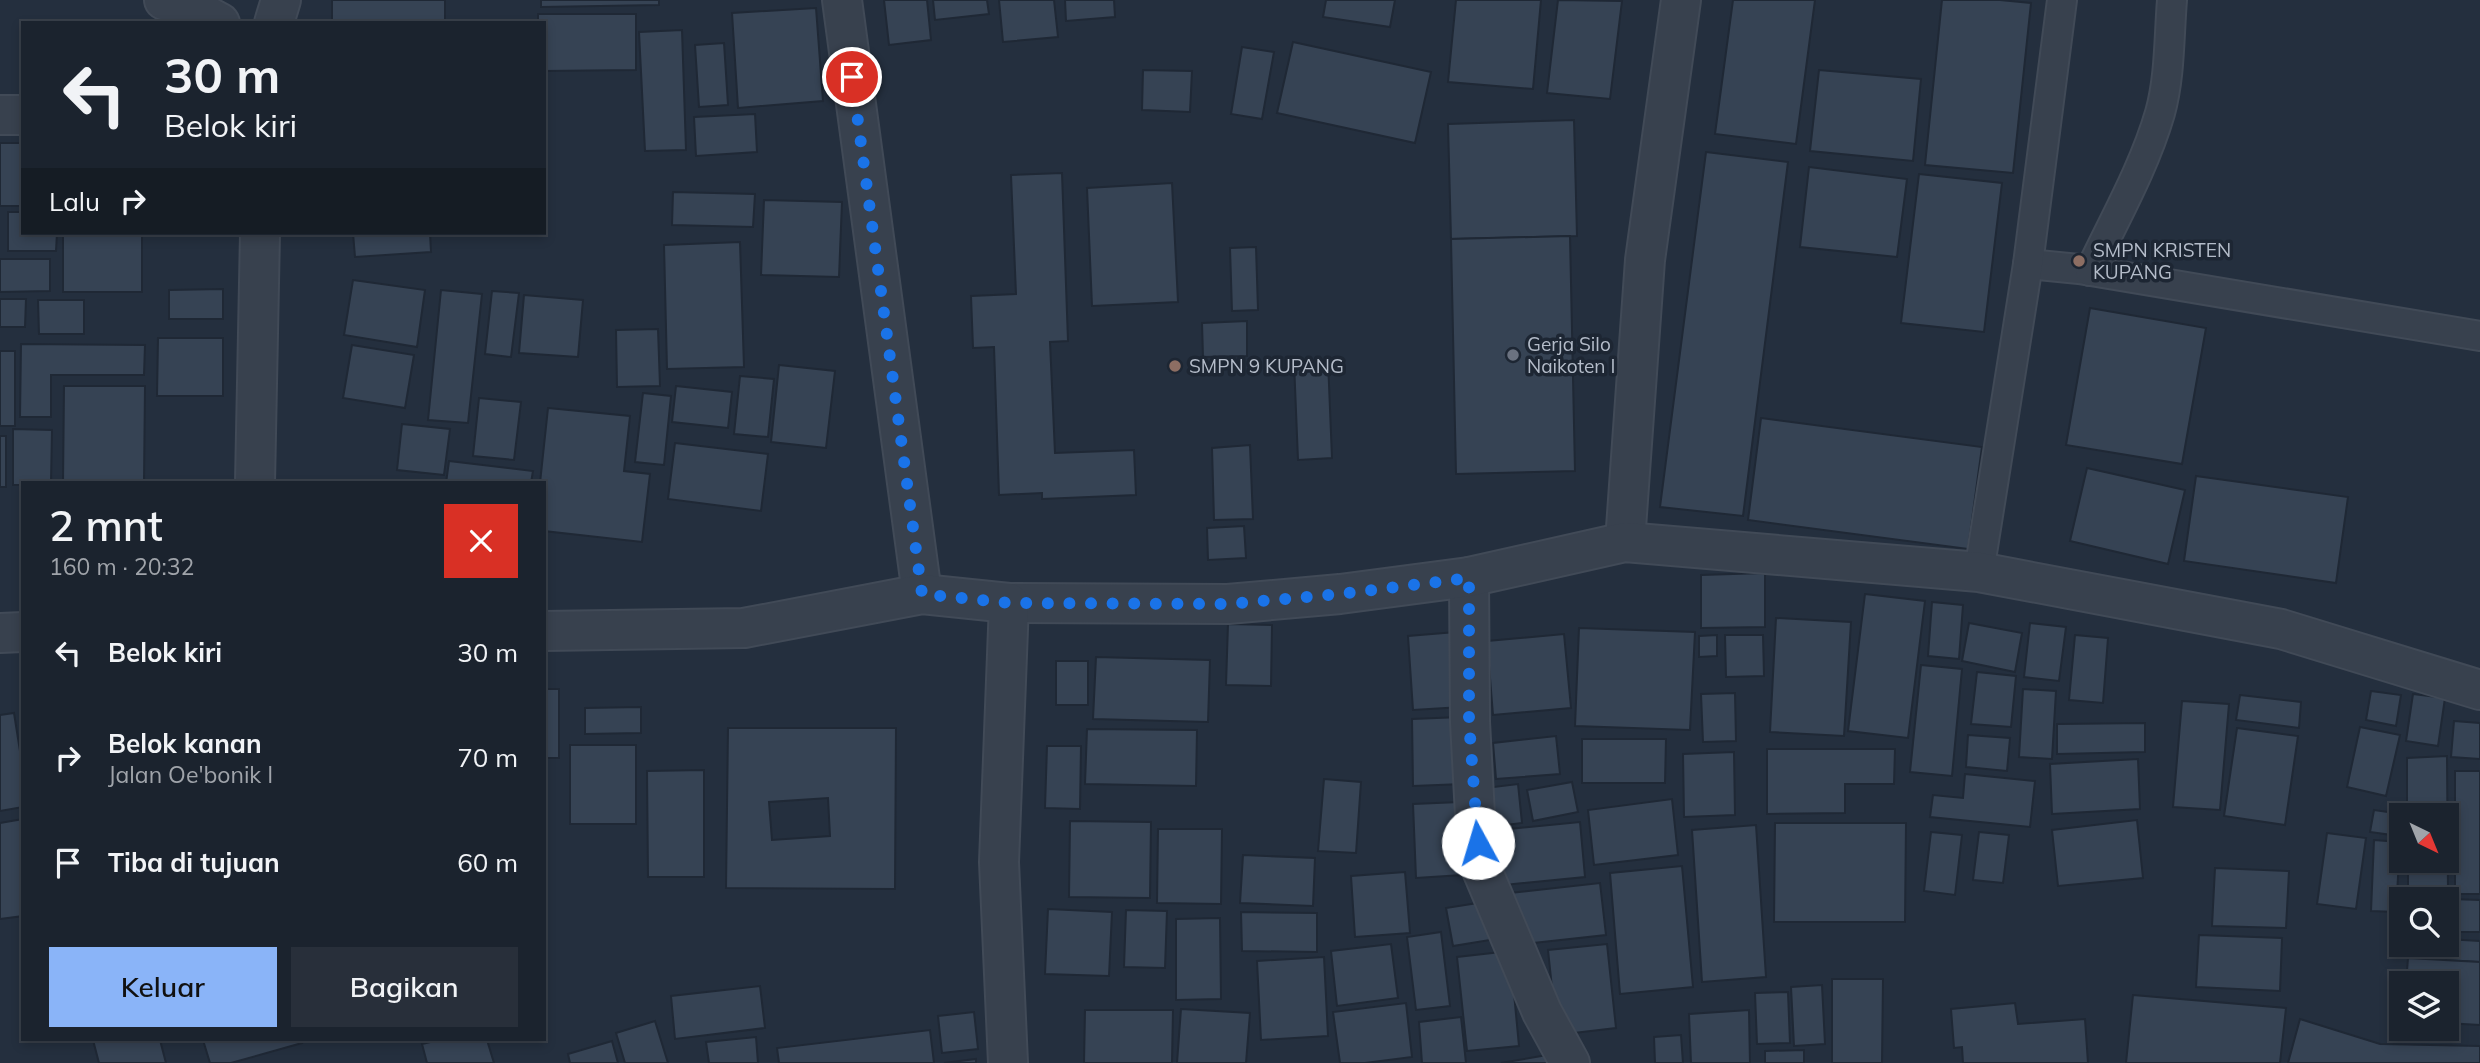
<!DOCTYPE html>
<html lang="id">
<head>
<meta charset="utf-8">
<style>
	body { margin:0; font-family:Mulish,sans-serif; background:#282f3a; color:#f1f3f6; height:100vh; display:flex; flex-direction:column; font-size:26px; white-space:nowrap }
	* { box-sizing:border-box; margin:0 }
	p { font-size:23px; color:#a0a4aa }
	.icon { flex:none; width:38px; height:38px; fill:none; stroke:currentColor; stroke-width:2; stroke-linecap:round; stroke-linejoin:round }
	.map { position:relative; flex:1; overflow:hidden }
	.drawer { position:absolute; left:21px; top:481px; width:525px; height:560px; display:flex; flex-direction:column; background:#1b232e; border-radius:0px; box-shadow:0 4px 10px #0003,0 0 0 2px #39404a }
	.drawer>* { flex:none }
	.top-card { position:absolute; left:21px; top:21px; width:525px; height:214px; border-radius:0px; box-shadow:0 4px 10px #0003,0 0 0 2px #39404a; background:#1b232e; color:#f1f3f6; overflow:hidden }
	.needle { width:46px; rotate:137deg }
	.fabs { position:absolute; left:2389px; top:803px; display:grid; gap:14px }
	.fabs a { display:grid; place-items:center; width:70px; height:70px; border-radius:0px; background:#1b232e; box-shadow:0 4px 10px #0003,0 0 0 2px #39404a; font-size:35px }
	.pin { position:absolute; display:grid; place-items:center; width:60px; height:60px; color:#fff; margin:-30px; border:4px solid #fff; border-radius:50%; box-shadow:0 2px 7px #0007 }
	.me { position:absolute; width:77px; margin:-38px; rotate:354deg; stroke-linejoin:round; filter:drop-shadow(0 0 5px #0008) }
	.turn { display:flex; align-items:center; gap:24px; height:147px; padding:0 28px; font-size:32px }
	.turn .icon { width:91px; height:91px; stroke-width:2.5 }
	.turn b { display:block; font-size:49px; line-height:60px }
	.then { display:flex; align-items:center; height:66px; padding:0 28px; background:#0003; gap:14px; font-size:26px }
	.round { display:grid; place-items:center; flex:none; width:74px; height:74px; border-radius:0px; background:#282f3a }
	.headline { display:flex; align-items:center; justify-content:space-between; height:119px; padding:0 28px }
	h1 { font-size:42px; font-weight:600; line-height:52px }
	.cta { display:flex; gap:14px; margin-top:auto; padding:14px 28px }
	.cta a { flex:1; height:80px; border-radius:0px; background:#8ab4f8; color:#111; font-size:28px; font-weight:600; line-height:80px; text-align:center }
	.cta a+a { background:#282f3a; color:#f1f3f6 }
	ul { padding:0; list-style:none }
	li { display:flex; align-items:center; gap:21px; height:105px; padding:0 28px }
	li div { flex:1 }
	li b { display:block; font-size:26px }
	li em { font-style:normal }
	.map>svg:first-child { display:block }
</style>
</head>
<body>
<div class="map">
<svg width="2480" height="1063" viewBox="0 0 2480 1063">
	<rect width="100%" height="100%" fill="#242f3e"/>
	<!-- building -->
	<g fill="#364354" stroke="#1f2835" stroke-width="2" fill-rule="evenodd">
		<rect x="332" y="0" width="113" height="23"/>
		<polygon points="541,0 659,0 659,5 541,7"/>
		<polygon points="884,0 927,0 931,40 889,45"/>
		<polygon points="933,0 987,0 989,14 935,20"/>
		<polygon points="999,0 1054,0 1058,37 1003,42"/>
		<polygon points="1065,0 1114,0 1115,17 1066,21"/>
		<polygon points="1326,0 1395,0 1390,27 1323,17"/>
		<polygon points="1456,0 1541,0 1533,89 1448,82"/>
		<polygon points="1558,0 1622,1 1610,99 1547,93"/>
		<polygon points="1733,0 1815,0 1796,144 1715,134"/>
		<polygon points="1942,0 2000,0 2031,3 2013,173 1925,165"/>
		<polygon points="816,8 823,101 738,108 732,13"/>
		<polygon points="538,14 636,14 636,70 544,71 544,23 538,23"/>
		<polygon points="682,30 686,150 645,151 639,32"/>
		<polygon points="1293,42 1431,72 1415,143 1277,113"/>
		<polygon points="724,43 728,105 699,107 695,45"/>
		<polygon points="1242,47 1274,52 1262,119 1231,114"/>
		<polygon points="1143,70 1192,71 1190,112 1142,110"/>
		<polygon points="1819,70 1921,79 1913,161 1810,151"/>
		<polygon points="755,114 757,152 696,156 694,117"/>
		<polygon points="1574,120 1577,236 1451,239 1448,124"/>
		<rect x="0" y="143" width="23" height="63"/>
		<polygon points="1706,152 1788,162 1743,516 1660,507"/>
		<polygon points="1809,167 1907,179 1897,257 1800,247"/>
		<polygon points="1062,173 1068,341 1050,342 1055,453 1134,450 1136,495 1042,499 1042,493 999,495 994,347 973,348 971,296 1016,294 1011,175"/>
		<polygon points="1919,174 2002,183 1984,332 1901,323"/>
		<polygon points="1172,183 1178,302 1092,306 1087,188"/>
		<polygon points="673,192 755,194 753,227 672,225"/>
		<polygon points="764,200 842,202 839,277 761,275"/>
		<polygon points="8,212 23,212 23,233 57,233 56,251 8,251"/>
		<rect x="63" y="233" width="79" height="59"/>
		<polygon points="353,233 430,233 431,252 355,257"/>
		<polygon points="1570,236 1575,471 1456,474 1451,239"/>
		<polygon points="740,242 744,367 667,369 664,245"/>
		<polygon points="1256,247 1258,310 1232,311 1230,248"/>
		<polygon points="0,259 50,259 50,291 0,292"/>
		<polygon points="353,280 425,290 417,347 344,335"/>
		<polygon points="223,289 223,319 169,319 169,290"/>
		<polygon points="441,290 482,294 468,423 428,420"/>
		<polygon points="492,291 519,293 511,357 485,354"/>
		<polygon points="524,295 583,300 578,357 519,353"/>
		<polygon points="0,299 26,299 25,327 0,327"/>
		<polygon points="38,300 84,300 84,334 39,334"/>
		<polygon points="2090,308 2206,328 2182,464 2066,445"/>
		<polygon points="1247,321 1247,356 1203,357 1202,323"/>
		<polygon points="658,329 660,386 617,387 616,330"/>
		<polygon points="158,338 223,338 223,396 157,396"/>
		<polygon points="21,344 145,345 144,375 51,375 51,417 20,417"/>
		<polygon points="352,345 414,355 405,408 343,398"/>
		<rect x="0" y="351" width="15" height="75"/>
		<polygon points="1328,360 1332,458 1298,460 1294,362"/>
		<polygon points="779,365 835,371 826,448 771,442"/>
		<polygon points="740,376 774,379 768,437 734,434"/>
		<polygon points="64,386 145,386 144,483 63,483"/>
		<polygon points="676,386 732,392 728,428 672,422"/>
		<polygon points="643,393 671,396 664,465 635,462"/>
		<polygon points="479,398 521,402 514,460 473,456"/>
		<polygon points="548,408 630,416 624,471 650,474 642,542 544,531 544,483 540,483"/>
		<polygon points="1761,418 1982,447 1968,549 1748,520"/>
		<polygon points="402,424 450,429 444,475 397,470"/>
		<polygon points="13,429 52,430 51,483 23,483 23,485 13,485"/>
		<rect x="0" y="436" width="6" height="51"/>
		<polygon points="675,443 768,454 761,511 668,499"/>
		<polygon points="1250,445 1253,519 1214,520 1212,448"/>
		<polygon points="449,461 533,471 531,483 446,483"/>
		<polygon points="2087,468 2185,490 2168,564 2070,541"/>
		<polygon points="2196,476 2348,497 2336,583 2184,561"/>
		<polygon points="1244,526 1246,558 1208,560 1207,528"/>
		<polygon points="1765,573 1765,627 1701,628 1701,575"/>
		<polygon points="1865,594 1925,601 1908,738 1848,731"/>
		<polygon points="1932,602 1963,605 1959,659 1928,656"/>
		<polygon points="1776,618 1851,622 1844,736 1770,732"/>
		<polygon points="1969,623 2022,633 2015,672 1962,661"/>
		<polygon points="2030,623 2066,627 2059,681 2024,677"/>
		<polygon points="1228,624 1272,625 1271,686 1226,685"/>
		<polygon points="1579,628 1695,632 1690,730 1575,726"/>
		<polygon points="1456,632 1462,707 1413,710 1408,636"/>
		<polygon points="1564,634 1571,708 1493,715 1487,641"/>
		<polygon points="1717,635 1717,656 1699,657 1699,636"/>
		<polygon points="1725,635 1763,635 1764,676 1726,677"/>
		<polygon points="2075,635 2108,638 2103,703 2069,700"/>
		<polygon points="1096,657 1210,660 1208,722 1093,719"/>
		<rect x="1056" y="661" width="32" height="44"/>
		<polygon points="1921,665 1962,669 1952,776 1910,772"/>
		<polygon points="1977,672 2016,676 2011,727 1971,724"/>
		<rect x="544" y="689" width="15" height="69"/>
		<polygon points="2023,689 2056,691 2052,759 2019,757"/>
		<polygon points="2371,691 2401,695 2396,726 2366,720"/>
		<polygon points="1735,693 1736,741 1703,742 1701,694"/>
		<polygon points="2413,694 2445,698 2438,746 2406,741"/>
		<polygon points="2240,695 2301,702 2299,728 2236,720"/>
		<polygon points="2182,701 2229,704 2220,810 2173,807"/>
		<polygon points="641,707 641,733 585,734 585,708"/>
		<polygon points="14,713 23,770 23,807 0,811 0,715"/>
		<polygon points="1461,717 1463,784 1413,786 1412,719"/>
		<polygon points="2454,721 2480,723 2480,759 2451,757"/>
		<polygon points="2145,723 2145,752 2057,754 2057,724"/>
		<polygon points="2360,727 2400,735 2386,796 2347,787"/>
		<path d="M 728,728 L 896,728 L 895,889 L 726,888 ZM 828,798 L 830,836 L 772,840 L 769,802 Z"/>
		<polygon points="2237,728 2298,736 2285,825 2224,816"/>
		<polygon points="1087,729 1197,730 1196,786 1085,784"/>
		<polygon points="1968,735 2010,738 2007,771 1966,767"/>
		<polygon points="1556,736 1560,774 1496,779 1493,743"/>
		<polygon points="1582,739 1666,739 1665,783 1582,783"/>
		<rect x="570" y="745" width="66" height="79"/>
		<polygon points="1047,746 1081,746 1080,809 1045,808"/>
		<polygon points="1767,749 1895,749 1894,784 1845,784 1845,813 1767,814"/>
		<polygon points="1734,752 1735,815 1684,817 1683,754"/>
		<polygon points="2447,756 2448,893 2408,894 2408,861 2446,861 2446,816 2407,816 2407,758"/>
		<polygon points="2138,759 2140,809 2052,814 2050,764"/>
		<polygon points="704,770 704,877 648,877 647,771"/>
		<rect x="2455" y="771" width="25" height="123"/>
		<polygon points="1965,774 2035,781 2030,827 1930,817 1933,795 1963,798"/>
		<polygon points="1324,779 1361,782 1356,853 1318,851"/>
		<polygon points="1572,782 1578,812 1533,821 1527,790"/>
		<polygon points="1518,784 1522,823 1482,828 1477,789"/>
		<polygon points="1672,799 1678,855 1594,865 1588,810"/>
		<polygon points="1460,802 1462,875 1416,878 1413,804"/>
		<polygon points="2374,810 2395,813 2392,835 2370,832"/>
		<polygon points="23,819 23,916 0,919 0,823"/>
		<polygon points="2137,820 2143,878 2058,886 2052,830"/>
		<polygon points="1070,821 1151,822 1150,898 1069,897"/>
		<polygon points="1580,822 1585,877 1504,885 1499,830"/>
		<polygon points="1775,823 1906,823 1905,922 1774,922"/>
		<polygon points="1756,825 1766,977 1702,982 1692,830"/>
		<polygon points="1158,829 1222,829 1221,904 1157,903"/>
		<polygon points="1931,832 1962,835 1955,895 1924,891"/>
		<polygon points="1979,832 2009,835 2003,883 1973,880"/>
		<polygon points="2327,833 2366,838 2356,909 2317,904"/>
		<polygon points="2374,840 2400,842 2396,912 2371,911"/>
		<polygon points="1243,855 1315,858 1313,906 1240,903"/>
		<polygon points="1682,866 1693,987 1620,994 1610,873"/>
		<polygon points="2215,868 2289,871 2286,928 2212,926"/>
		<polygon points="1405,872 1410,933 1355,937 1351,876"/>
		<polygon points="1600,883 1606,935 1515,945 1510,893"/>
		<polygon points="2422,898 2480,900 2480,932 2446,932 2446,900"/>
		<polygon points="1484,902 1490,940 1453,946 1446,908"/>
		<polygon points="1048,909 1112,912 1109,976 1045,974"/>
		<polygon points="1126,910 1167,911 1165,968 1124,967"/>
		<polygon points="1241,912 1317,913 1317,952 1242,951"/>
		<polygon points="1220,918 1221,999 1176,1000 1176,919"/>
		<polygon points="1441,932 1450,1006 1416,1010 1407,937"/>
		<polygon points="2199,935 2282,938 2280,991 2196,987"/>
		<polygon points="2446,939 2480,941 2480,962 2408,958 2409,945 2446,945"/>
		<polygon points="1391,944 1398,998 1337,1006 1331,951"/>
		<polygon points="1607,944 1616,1028 1557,1035 1548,950"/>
		<polygon points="1510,951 1519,1046 1467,1051 1457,957"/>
		<polygon points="1324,957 1328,1036 1261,1040 1257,961"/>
		<polygon points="2408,958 2480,962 2480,1025 2446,1023 2446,984 2406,984"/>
		<polygon points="1832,979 1883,979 1882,1063 1832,1063"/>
		<polygon points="1822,985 1825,1044 1794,1046 1791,987"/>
		<polygon points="760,986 765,1028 675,1039 671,996"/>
		<polygon points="1788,992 1790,1043 1757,1044 1755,993"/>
		<polygon points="2133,995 2286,1008 2280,1063 2126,1063"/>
		<polygon points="1406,1003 1412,1057 1365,1063 1340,1063 1333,1012"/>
		<polygon points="2015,1003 2018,1024 2085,1019 2088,1063 1963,1063 1962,1047 1954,1048 1951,1009"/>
		<polygon points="1181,1009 1250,1013 1246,1063 1177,1063"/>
		<polygon points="1085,1010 1173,1010 1172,1063 1084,1063"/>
		<polygon points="1749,1010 1750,1063 1691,1063 1689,1014"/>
		<polygon points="974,1012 978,1049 942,1053 938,1016"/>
		<polygon points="1461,1017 1466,1063 1422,1063 1419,1022"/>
		<polygon points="2300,1019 2380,1044 2480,1046 2480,1063 2288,1063"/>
		<polygon points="655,1021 668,1063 625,1063 616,1033"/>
		<polygon points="930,1030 934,1063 779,1063 777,1048"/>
		<polygon points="1681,1035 1683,1063 1655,1063 1654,1037"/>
		<polygon points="756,1037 758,1063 709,1063 706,1042"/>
		<polygon points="93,1040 160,1040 166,1063 99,1063"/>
		<polygon points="203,1040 301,1040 302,1043 231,1063 210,1063"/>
		<polygon points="439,1040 487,1040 494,1063 427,1063 422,1044"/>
		<polygon points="612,1041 618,1063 570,1063 568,1054"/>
		<polygon points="1804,1050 1804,1063 1765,1063 1765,1051"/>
		<polygon points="1559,1053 1561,1063 1501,1063"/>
		<polygon points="976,1059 976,1063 944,1063"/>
	</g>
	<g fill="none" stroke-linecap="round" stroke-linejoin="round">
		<!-- service casing -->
		<g stroke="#414a57" stroke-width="32">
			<g id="service">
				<polyline points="2028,264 2079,269 2480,336"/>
				<path d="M 2090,271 C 2114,220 2144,168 2160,113 C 2170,77 2169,37 2172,0"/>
				<polyline points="1979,572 2028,264 2062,0"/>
			</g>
		</g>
		<!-- minor casing -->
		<g stroke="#414a57" stroke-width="42">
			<g id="minor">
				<polyline points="164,0 191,7 220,23"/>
				<polyline points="274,23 281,0"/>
				<polyline points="0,115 23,115"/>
				<polyline points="255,483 260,233"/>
				<polyline points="1625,542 1645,260 1681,0"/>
				<polyline points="1469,577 1470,722 1475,815 1482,870 1542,1012 1570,1063"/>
				<polyline points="1009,603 1228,604 1340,594 1469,577 1625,542 1979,572 2281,629 2480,690"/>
			</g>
		</g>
		<!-- tertiary casing -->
		<g stroke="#414a57" stroke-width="42">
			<g id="tertiary">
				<polyline points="842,0 922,594"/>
				<polyline points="544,631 744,628 922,594 1009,603 999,862 1008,1063"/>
				<polyline points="0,633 23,632"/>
			</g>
		</g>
		<!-- service -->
		<use href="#service" stroke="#38414e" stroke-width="28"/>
		<!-- minor -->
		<use href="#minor" stroke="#38414e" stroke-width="38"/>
		<!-- tertiary -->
		<use href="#tertiary" stroke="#38414e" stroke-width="38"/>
	</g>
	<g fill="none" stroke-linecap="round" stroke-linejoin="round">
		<!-- route -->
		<polyline stroke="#1a73e8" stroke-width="12" stroke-dasharray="0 21.6" points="852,77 922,594 1009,603 1228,604 1340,594 1469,578 1469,722 1478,843"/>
	</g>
	<!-- markers -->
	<g fill="#8d6e63" stroke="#1d2633" stroke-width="2.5">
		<circle cx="2079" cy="261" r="7"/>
		<circle cx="1175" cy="366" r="7"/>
	</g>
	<circle fill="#6b7280" stroke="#1d2633" stroke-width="2.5" cx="1513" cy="355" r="7"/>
	<g text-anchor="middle" stroke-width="7" stroke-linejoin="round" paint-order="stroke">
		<!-- poi labels -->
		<g font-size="19" fill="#b4bcc9" stroke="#1d2633" text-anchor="start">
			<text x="2093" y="257">SMPN KRISTEN<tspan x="2093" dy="22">KUPANG</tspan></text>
			<text x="1527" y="351">Gerja Silo<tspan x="1527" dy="22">Naikoten I</tspan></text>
			<text x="1189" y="373">SMPN 9 KUPANG</text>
		</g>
	</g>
</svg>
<div class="fabs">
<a><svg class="needle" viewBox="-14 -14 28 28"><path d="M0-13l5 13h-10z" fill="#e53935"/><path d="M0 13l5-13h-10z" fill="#a0a4aa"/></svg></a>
<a><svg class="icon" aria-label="search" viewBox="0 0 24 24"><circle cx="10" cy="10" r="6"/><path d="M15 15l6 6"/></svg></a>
<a><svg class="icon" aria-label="layers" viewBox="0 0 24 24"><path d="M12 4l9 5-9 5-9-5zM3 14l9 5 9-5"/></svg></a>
</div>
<div class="pin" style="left:852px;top:77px;background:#d93025"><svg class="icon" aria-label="arrive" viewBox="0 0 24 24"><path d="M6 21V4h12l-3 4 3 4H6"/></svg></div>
<svg class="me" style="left:1478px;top:843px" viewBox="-20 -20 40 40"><circle r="19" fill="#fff"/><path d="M0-13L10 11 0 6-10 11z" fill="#1a73e8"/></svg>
<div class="top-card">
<div class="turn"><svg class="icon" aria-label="left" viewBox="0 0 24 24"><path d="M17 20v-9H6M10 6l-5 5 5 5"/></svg><div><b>30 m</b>Belok kiri</div></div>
<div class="then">Lalu<svg class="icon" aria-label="right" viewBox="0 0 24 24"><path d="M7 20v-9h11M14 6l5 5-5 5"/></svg></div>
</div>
<section class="drawer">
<div class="headline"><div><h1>2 mnt</h1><p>160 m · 20:32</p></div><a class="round" style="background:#d93025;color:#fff"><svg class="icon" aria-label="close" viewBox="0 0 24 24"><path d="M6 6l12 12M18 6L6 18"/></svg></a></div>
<ul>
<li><svg class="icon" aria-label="left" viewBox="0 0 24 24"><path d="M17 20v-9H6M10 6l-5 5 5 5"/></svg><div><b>Belok kiri</b></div><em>30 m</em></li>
<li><svg class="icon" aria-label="right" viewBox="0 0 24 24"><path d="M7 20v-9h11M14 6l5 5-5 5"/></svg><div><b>Belok kanan</b><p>Jalan Oe'bonik I</p></div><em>70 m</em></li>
<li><svg class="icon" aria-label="arrive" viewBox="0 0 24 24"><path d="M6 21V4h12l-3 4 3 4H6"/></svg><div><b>Tiba di tujuan</b></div><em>60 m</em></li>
</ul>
<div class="cta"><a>Keluar</a><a>Bagikan</a></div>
</section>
</div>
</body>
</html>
